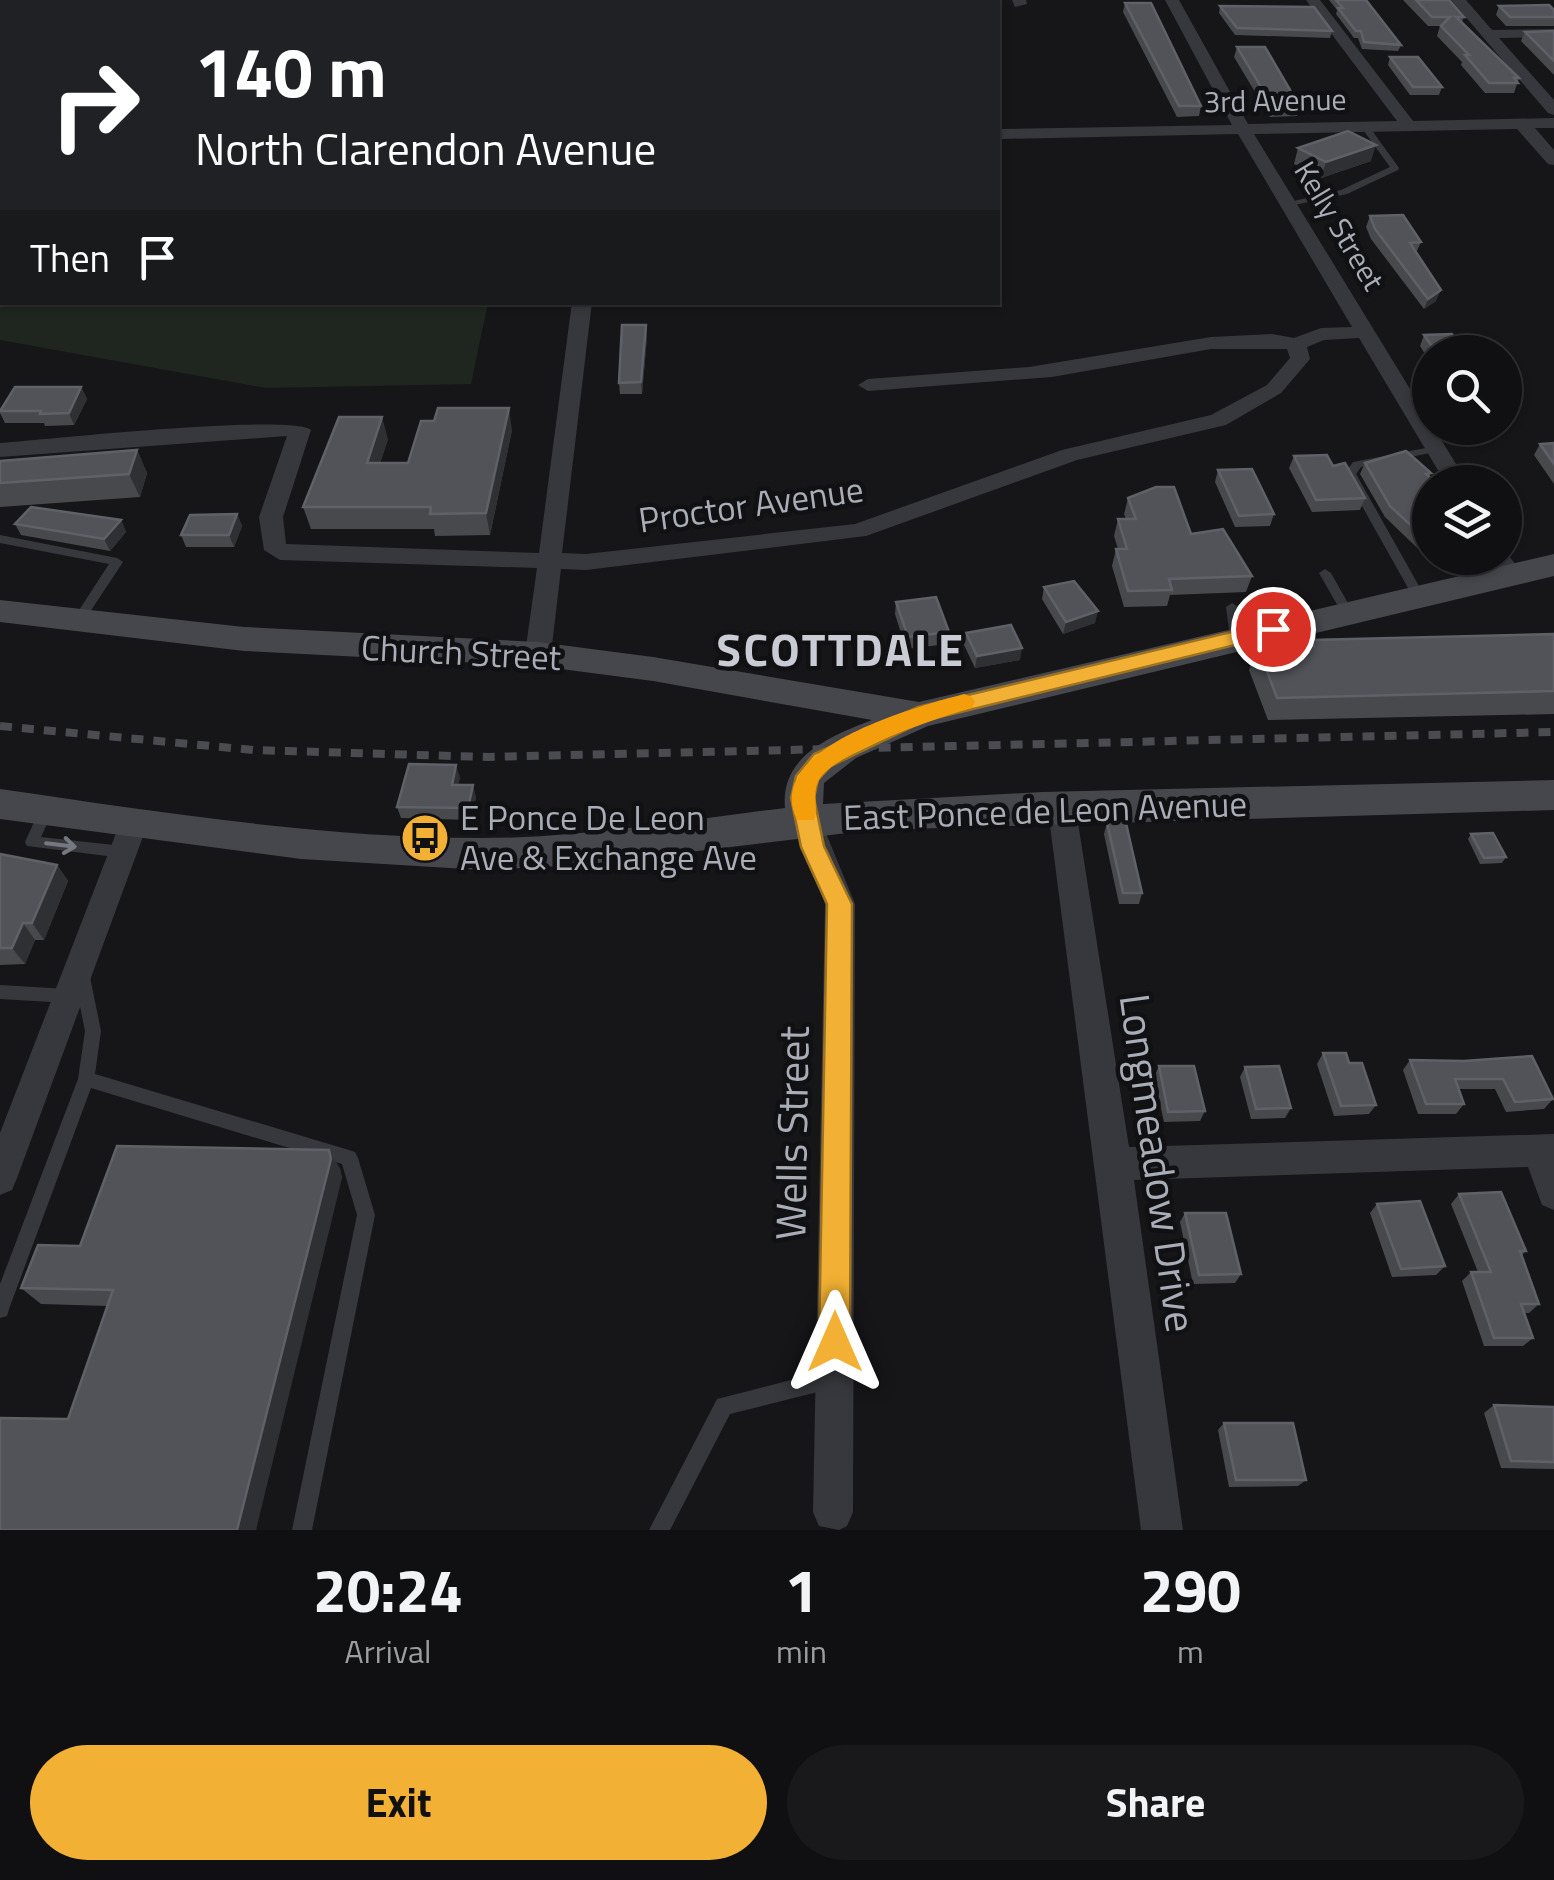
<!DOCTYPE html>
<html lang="en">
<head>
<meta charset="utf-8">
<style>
	body { margin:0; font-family:"Titillium Web",sans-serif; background:#19191b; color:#f1f3f6; height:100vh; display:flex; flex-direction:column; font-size:38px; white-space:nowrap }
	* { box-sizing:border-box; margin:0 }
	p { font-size:32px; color:#9c9d9f }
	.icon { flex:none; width:55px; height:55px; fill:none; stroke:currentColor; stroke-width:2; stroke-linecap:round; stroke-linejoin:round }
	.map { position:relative; height:1530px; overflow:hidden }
	.sheet { display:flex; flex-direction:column; background:#101012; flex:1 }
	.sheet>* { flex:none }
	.hud { position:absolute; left:0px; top:0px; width:1000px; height:305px; box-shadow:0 2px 8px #0004,0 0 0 2px #303032; background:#202124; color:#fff; overflow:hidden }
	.tools { position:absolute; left:1412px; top:335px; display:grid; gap:20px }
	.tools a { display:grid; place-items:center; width:110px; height:110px; border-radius:50%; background:#101012; box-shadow:0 2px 8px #0004,0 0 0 2px #303032; font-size:50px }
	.pin { position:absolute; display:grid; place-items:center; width:85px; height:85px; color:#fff; margin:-42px; border:5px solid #fff; border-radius:50%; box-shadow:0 2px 10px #0007 }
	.me { position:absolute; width:110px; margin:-55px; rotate:0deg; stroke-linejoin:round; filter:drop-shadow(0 0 8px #0008) }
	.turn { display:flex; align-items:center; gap:35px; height:210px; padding:0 30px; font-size:45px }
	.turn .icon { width:130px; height:130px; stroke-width:2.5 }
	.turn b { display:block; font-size:70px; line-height:85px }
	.then { display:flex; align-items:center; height:95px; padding:0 30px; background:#0003; gap:20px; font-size:38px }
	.eta { display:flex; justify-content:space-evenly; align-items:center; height:170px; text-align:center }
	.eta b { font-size:60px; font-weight:700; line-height:70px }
	.cta { display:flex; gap:20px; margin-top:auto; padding:20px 30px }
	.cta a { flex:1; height:115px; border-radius:60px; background:#f2b134; color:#111; font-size:40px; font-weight:700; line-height:115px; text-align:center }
	.cta a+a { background:#19191b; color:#f1f3f6 }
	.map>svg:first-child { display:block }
</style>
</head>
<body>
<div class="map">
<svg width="1554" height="1530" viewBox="0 0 1554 1530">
	<rect width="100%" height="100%" fill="#161618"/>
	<!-- green -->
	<polygon fill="#1e261f" points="0,155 2,302 488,303 471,384 266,388 0,340"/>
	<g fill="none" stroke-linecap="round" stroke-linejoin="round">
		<!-- lane -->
		<g fill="#37383d" fill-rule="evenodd">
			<polygon points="1362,125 1368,125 1399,168 1398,170 1347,194 1285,207 1285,203 1341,190 1390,167 1361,127"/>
			<polygon points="1436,446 1440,447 1440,451 1361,467 1356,474 1424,595 1418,599 1412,595 1344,474 1353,462"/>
			<polygon points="0,535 117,558 123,562 82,624 78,625 72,621 109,564 0,543"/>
			<polygon points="1325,569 1331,573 1353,612 1351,615 1347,616 1343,615 1319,573"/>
			<polygon points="1232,603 1238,607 1242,638 1236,642 1230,638 1226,607"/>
			<polygon points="46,805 51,807 53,811 41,837 123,846 128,848 130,852 128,856 123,858 27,846 25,842 39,811 41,807"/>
			<polygon points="82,970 88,972 90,977 101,1031 95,1074 349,1150 355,1152 358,1158 375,1215 312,1530 292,1530 357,1215 342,1164 91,1088 9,1309 7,1316 0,1318 0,1284 78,1079 85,1031 74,977 76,972"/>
			<polygon points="0,985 68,989 74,991 76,996 74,1001 68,1003 0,999"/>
			<polygon points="830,1370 837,1373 840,1380 837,1387 730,1414 670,1530 649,1530 717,1399"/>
		</g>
		<!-- street -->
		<g fill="#37383d" fill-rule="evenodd">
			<polygon points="729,0 743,0 744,2 730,2"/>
			<polygon points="1012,0 1026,0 1027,4 1015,7"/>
			<path d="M 1165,0 L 1179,0 L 1248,124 L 1397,121 L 1306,0 L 1320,0 L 1413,121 L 1554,118 L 1554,128 L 1535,128 L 1554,150 L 1554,165 L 1548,164 L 1517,129 L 1254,134 L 1467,482 L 1445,482 L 1359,338 L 1324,340 L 1307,347 L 1310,359 L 1281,393 L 1226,425 L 1077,460 L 866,536 L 586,570 L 561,569 L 551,654 L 547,660 L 529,660 L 525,654 L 537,568 L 280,560 L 264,550 L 259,517 L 287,436 L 0,457 L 0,443 C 42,440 292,413 311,430 L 283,517 L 286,544 L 539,553 L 572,302 L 592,302 L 562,553 L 586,554 L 855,524 L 1062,450 L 1211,415 L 1267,385 L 1290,358 L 1287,349 L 1211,349 L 1052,377 L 868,391 L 858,385 L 868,379 L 1029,367 L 1211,337 L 1272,334 L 1294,338 L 1321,328 L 1352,327 L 1238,134 L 998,139 L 998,129 L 1232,125 Z"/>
			<polygon points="1451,0 1466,0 1492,30 1554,29 1554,37 1499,38 1554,100 1554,115 1548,113"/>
			<rect x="0" y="9" width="2" height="8"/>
			<polygon points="1505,551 1523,574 1520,580 1502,580 1489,558 1505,558"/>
			<polygon points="1062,799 1072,802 1076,810 1129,1147 1554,1134 1554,1210 1542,1205 1528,1167 1134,1180 1183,1530 1141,1530 1048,810 1052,802"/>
			<polygon points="807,810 817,813 821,821 855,904 853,1512 847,1526 839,1530 819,1526 813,1512 825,904 793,821 797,813"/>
			<polygon points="134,812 144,815 148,823 17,1178 12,1190 0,1195 0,1133 120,823 124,815"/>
		</g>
		<!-- secondary -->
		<g fill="#45474d" fill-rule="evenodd">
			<polygon points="2,118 2,133 0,134 0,119"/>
			<path d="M 1554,554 L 1554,576 L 928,726 L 856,758 L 824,783 L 823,804 L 1042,792 L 1554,780 L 1554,810 L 872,830 L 581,865 L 483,870 L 301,859 L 0,819 L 0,789 C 160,812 321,838 483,838 C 585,838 685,820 785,808 C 780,756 831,736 872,720 L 653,681 L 538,666 L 244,651 L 0,622 L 0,600 L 244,627 L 538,642 L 653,657 L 919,702 Z"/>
		</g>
		<!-- rail -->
		<polyline stroke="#4a4c52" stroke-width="8" stroke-dasharray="12 10" stroke-linecap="butt" points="0,726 253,750 488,757 1554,732"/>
	</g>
	<!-- wall -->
	<g fill="#47494d">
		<polygon points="1329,0 1366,0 1401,45 1398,51 1362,49 1358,38 1354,38 1336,14 1337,10"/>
		<polygon points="1403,0 1449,0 1464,17 1462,22 1519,78 1514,93 1485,93 1461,65 1462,62 1437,36 1440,26 1428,26"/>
		<polygon points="1125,3 1201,106 1199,116 1177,117 1123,12"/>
		<polygon points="1220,6 1332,31 1330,38 1235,35 1219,13"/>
		<polygon points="1499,6 1554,10 1554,26 1506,26 1496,15"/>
		<polygon points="1554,31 1554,75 1521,41 1525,32"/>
		<polygon points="1237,47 1300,107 1297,116 1270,117 1234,57"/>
		<polygon points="1390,57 1442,87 1439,95 1410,95 1388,65"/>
		<polygon points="1298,148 1371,161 1321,178 1294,164"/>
		<polygon points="1370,216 1421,242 1416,253 1436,301 1424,309 1371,239 1366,227"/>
		<polygon points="646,325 647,337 642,394 620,394 619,383"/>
		<polygon points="1424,335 1462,352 1430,352 1430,362 1420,346"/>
		<polygon points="81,387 87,399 74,425 45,426 44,423 5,423 0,413 0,410"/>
		<polygon points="512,430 490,535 435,536 434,529 311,529 303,507 388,439 380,463 408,463"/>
		<polygon points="1554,443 1554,484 1534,455 1540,444"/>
		<polygon points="137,450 147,473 140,497 0,507 0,461"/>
		<polygon points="1294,456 1365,498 1360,510 1312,512 1289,468"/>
		<polygon points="1365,463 1431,473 1429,477 1430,558 1460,558 1434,564 1385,517 1360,474"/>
		<polygon points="1218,470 1274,514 1270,526 1235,527 1215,482"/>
		<polygon points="1128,498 1191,534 1252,576 1246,592 1170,595 1167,606 1124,607 1112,566 1116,549 1118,549 1114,536 1118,519 1126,519 1124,514"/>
		<polygon points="237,514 242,526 234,547 186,547 181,535"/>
		<polygon points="121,520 126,532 110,551 21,535 15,524"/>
		<polygon points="1044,587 1095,623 1063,634 1042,599"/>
		<polygon points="896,602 949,632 947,644 906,649 895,614"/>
		<polygon points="966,633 1020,660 975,668 964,645"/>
		<polygon points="1554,634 1554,714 1268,720 1249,670 1258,647 1310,646 1312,640"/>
		<polygon points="460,777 458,785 476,797 471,820 401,818 397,807"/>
		<polygon points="1107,823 1142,893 1139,904 1119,904 1104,834"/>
		<polygon points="1471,834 1506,857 1502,863 1480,864 1468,839"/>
		<polygon points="0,854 57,865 68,881 44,940 35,940 25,964 0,965"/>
		<polygon points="1323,1053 1349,1063 1376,1105 1369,1114 1334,1116 1317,1064"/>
		<polygon points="1410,1060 1464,1061 1553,1099 1544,1109 1506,1112 1495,1089 1459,1089 1464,1104 1456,1114 1418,1114 1403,1070"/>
		<polygon points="1159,1066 1205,1111 1200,1121 1164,1122 1154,1077"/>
		<polygon points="1245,1067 1291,1108 1285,1118 1251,1119 1240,1077"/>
		<polygon points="329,1150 340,1169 342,1178 68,1419 108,1306 41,1304 21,1288 80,1246"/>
		<polygon points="1459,1194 1526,1251 1522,1255 1539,1304 1529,1313 1524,1313 1533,1338 1523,1346 1484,1346 1462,1281 1471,1272 1478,1272 1451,1204"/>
		<polygon points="1377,1204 1445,1266 1436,1275 1392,1277 1370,1213"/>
		<polygon points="1185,1213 1241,1274 1235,1283 1193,1284 1180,1222"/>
		<polygon points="1494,1405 1554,1407 1554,1469 1501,1468 1484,1413"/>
		<polygon points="1224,1423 1306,1480 1298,1486 1229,1487 1218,1430"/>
	</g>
	<!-- shaded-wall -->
	<g fill="#2f3033">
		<polygon points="1376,145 1371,161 1321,178 1326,162"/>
		<polygon points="1441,290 1436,301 1424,309 1428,299"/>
		<polygon points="646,325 647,337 642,394 641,382"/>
		<polygon points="81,387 87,399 74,425 69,413"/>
		<polygon points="509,408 512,430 490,535 486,513"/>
		<polygon points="382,417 388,439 373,485 367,463"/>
		<polygon points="137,450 147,473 140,497 129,474"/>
		<polygon points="237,514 242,526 234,547 229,535"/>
		<polygon points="121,520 126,532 110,551 104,539"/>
		<polygon points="1438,558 1460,558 1434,564"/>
		<polygon points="1098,611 1095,623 1063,634 1066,622"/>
		<polygon points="1022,648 1020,660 975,668 977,656"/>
		<polygon points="456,765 460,777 455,796 452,785"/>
		<polygon points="473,785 476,797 471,820 468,808"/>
		<polygon points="57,865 68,881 44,940 32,923"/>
		<polygon points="23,923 35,940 25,964 12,948"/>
		<polygon points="329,1150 340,1169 342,1178 256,1530 237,1530"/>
	</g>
	<!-- building -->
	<g fill="#525359" stroke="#5f6168" stroke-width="2.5">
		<polygon points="1336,0 1366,0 1401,45 1364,42 1361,31 1356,31 1338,8 1343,8"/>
		<polygon points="1416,0 1449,0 1464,17 1456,17 1519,78 1514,78 1518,83 1489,83 1465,55 1469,55 1441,26 1450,17 1432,17"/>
		<polygon points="1125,3 1151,3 1201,106 1179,106"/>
		<polygon points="1549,5 1554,10 1554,17 1510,17 1499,6"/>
		<polygon points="1220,6 1314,7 1332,31 1237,28"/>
		<polygon points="1554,31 1554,61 1525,32"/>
		<polygon points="1237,47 1265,47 1300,107 1273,107"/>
		<polygon points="1390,57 1418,57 1442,87 1413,87"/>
		<polygon points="1348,131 1376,145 1326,162 1298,148"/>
		<polygon points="1403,215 1421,242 1410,243 1441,290 1428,299 1375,229 1370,216"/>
		<polygon points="622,325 646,325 641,382 619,383"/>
		<polygon points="1452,334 1462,352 1436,352 1424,335"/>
		<polygon points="15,387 81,387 69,413 40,414 41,411 0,411"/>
		<polygon points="438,408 509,408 486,513 430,514 431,507 303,507 339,417 382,417 367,463 408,463 421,421 434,421"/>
		<polygon points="1554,443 1554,464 1540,444"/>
		<polygon points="137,450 129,474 0,483 0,461"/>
		<polygon points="1406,451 1431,473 1426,474 1435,482 1430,482 1430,543 1390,506 1365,463"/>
		<polygon points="1327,455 1333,466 1345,463 1365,498 1316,500 1294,456"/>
		<polygon points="1252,469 1274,514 1239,516 1218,470"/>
		<polygon points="1156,487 1174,487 1191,534 1223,529 1252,576 1169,579 1172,590 1128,591 1116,549 1127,549 1118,519 1136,519 1128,498"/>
		<polygon points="31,507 121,520 104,539 15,524"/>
		<polygon points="237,514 229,535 181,535 190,515"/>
		<polygon points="1074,581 1098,611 1066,622 1044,587"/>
		<polygon points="936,597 949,632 908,637 896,602"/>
		<polygon points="1011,625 1022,648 977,656 966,633"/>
		<polygon points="1554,634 1554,691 1277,698 1258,647 1314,646 1312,640"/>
		<polygon points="409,764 456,765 452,785 473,785 468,808 397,807"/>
		<polygon points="1125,819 1142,893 1123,893 1107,823"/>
		<polygon points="1493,833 1506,857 1484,858 1471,834"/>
		<polygon points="0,854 57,865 32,923 23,923 12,948 0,948"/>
		<polygon points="1323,1053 1346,1053 1349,1063 1362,1063 1376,1105 1341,1106"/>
		<polygon points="1532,1056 1553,1099 1515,1102 1503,1079 1455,1079 1464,1104 1426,1104 1410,1060 1464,1061"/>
		<polygon points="1159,1066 1194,1066 1205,1111 1168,1112"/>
		<polygon points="1279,1066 1291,1108 1256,1109 1245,1067"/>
		<polygon points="117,1146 329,1150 331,1159 237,1530 0,1530 0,1418 68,1419 113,1290 21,1288 38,1245 80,1246"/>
		<polygon points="1501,1192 1526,1251 1520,1251 1539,1304 1521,1304 1533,1338 1494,1338 1471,1272 1491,1272 1459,1194"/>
		<polygon points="1420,1201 1445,1266 1401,1269 1377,1204"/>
		<polygon points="1185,1213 1226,1213 1241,1274 1199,1275"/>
		<polygon points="1494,1405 1554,1407 1554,1462 1511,1461"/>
		<polygon points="1224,1423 1293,1423 1306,1480 1236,1480"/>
	</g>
	<!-- one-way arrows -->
	<defs><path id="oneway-shaft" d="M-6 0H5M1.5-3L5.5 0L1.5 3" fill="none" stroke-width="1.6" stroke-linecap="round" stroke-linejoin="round" transform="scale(2.5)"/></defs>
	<use stroke="#757881" href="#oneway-shaft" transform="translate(61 845) rotate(7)"/>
	<!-- route -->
	<polygon fill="#f2b134" stroke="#9d7322" stroke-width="2.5" points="1273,622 1283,629 1280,634 924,721 831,766 818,780 814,798 824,846 852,904 850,1342 846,1353 835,1357 824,1353 819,1342 827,904 801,847 791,798 796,776 814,754 918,707"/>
	<!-- slow -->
	<path fill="#f59e0b" d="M 964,694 L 972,697 L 975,702 L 972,708 C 940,717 830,753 818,782 C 812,795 819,808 814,820 L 797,820 C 761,748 916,707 964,694 Z"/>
	<!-- icons -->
	<defs>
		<g id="bus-disc" transform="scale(2.5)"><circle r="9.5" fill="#f2b134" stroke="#111113"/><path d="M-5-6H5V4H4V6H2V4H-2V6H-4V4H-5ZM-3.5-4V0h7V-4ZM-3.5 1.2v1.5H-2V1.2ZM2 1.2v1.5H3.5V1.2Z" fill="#111"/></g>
	</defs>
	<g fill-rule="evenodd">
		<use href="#bus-disc" x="425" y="838"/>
	</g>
	<g text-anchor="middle" stroke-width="9" stroke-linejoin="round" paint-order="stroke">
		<!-- far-street labels -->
		<g font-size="30" fill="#a8adb8" stroke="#111113">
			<text transform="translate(1275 101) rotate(-1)" y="10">3rd Avenue</text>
			<text transform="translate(1339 226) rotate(59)" y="10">Kelly Street</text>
		</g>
		<!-- street labels -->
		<g font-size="35" fill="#a8adb8" stroke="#111113">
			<text transform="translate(751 505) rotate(-8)" y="12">Proctor Avenue</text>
			<text transform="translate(461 653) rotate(3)" y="12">Church Street</text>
			<text transform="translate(1045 811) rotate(-2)" y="12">East Ponce de Leon Avenue</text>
		</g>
		<!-- poi labels -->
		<g font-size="35" fill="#a8adb8" stroke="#111113" text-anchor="start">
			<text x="460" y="830">E Ponce De Leon<tspan x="460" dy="40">Ave &amp; Exchange Ave</tspan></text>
		</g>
		<!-- near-street labels -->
		<g font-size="42" fill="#a8adb8" stroke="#111113">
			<text transform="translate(792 1133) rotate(-89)" y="15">Wells Street</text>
			<text transform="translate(1158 1163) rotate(82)" y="15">Longmeadow Drive</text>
		</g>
		<!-- district labels -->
		<g font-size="45" font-weight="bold" letter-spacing="2.5" fill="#c9ccd4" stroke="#111113">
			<text x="841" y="666">SCOTTDALE</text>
		</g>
	</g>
</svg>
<div class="tools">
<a><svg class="icon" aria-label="search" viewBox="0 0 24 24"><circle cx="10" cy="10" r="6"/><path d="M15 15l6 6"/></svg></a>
<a><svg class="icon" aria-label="layers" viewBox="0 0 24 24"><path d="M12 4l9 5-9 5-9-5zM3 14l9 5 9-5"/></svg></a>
</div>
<div class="pin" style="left:1273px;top:629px;background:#d93025"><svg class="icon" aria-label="arrive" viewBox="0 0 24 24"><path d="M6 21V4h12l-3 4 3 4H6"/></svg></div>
<svg class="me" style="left:835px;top:1342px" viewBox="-20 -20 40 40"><path d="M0-17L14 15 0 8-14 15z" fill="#f2b134" stroke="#fff" stroke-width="4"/></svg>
<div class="hud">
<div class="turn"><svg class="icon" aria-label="right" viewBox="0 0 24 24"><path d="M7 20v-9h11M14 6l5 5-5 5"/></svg><div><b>140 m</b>North Clarendon Avenue</div></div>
<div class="then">Then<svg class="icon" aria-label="arrive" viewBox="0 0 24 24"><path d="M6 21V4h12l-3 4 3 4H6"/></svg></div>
</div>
</div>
<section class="sheet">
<div class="eta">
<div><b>20:24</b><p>Arrival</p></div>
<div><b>1</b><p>min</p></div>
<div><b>290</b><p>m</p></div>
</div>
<div class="cta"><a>Exit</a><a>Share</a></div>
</section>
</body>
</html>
